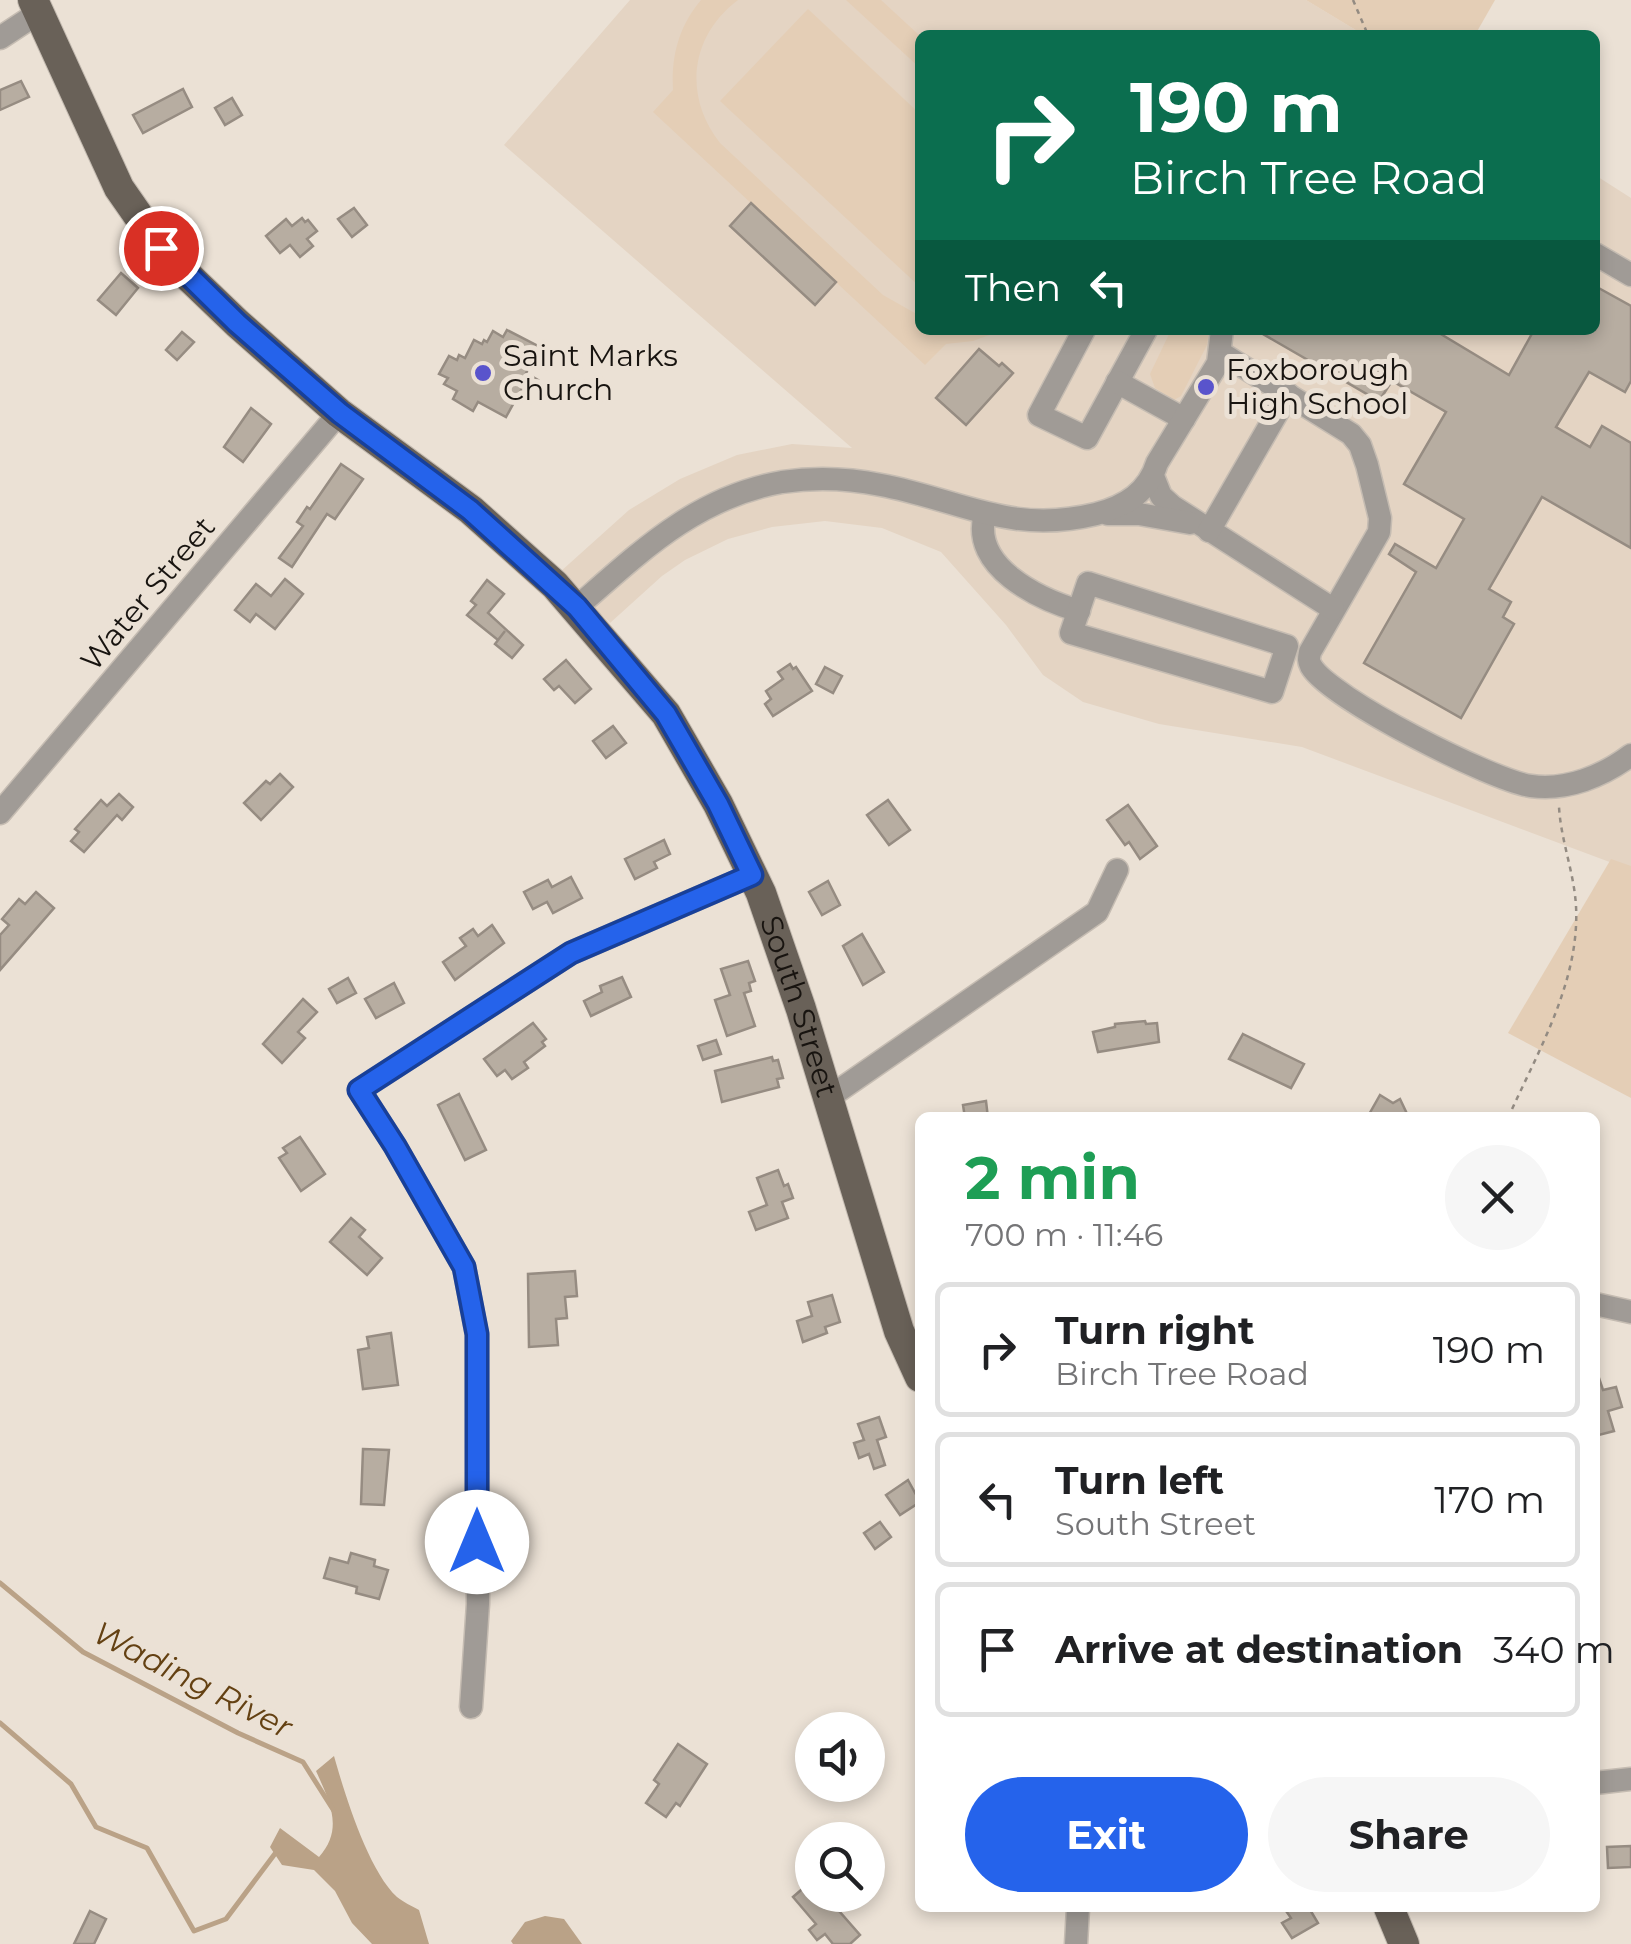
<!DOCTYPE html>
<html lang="en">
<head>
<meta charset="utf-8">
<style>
	body { margin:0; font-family:Montserrat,sans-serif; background:#f6f6f6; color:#202124; height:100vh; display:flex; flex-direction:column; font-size:38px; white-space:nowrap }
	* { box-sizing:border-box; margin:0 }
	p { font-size:32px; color:#757577 }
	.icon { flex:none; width:55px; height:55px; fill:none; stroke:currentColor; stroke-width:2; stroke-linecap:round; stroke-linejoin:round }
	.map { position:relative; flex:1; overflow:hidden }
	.drawer { position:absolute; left:915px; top:1112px; width:685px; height:800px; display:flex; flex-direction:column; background:#fff; border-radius:15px; box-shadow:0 5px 15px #0003 }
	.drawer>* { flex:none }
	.guide { position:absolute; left:915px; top:30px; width:685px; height:305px; border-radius:15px; box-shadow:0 5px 15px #0003; background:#0b6e4f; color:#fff; overflow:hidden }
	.fabs { position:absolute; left:795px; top:1712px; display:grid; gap:20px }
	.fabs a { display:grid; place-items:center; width:90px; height:90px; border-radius:50%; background:#fff; box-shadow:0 5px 15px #0003; font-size:50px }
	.pin { position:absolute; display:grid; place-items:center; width:85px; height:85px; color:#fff; margin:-42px; border:5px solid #fff; border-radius:50%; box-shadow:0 2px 10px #0007 }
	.me { position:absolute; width:110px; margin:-55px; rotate:0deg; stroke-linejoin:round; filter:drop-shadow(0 0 8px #0008) }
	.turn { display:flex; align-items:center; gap:35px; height:210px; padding:0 50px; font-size:45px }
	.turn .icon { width:130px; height:130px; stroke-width:2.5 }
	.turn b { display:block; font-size:70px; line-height:85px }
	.then { display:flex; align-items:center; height:95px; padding:0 50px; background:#0003; gap:20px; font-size:38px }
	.round { display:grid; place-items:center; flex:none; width:105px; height:105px; border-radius:52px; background:#f6f6f6 }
	.headline { display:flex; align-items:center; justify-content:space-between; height:170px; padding:0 50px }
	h1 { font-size:60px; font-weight:700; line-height:75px; color:#1e9e55 }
	.action { display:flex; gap:20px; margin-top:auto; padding:20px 50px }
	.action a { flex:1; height:115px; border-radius:60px; background:#2563eb; color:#fff; font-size:40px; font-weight:700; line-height:115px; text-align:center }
	.action a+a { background:#f6f6f6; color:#202124 }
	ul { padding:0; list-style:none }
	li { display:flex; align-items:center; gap:30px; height:135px; margin:0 20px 15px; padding:0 30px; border:5px solid #e0e0e0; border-radius:15px }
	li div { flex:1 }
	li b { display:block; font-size:38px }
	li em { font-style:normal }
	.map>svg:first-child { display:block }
</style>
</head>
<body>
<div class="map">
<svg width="1631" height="1944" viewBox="0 0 1631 1944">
	<rect width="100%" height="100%" fill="#ebe1d5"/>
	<!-- built -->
	<polygon fill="#e4d4c3" points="630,0 1306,0 1364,35 920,35 920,330 1595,330 1595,175 1631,198 1631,870 1302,747 1159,724 1083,702 1043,675 1006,625 941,552 882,528 825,521 772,527 728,539 685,560 662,576 610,623 560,572 629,510 680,479 737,455 792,444 852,448 504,145"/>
	<!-- green -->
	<g fill="#e4ceb6">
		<path d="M 701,0 L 738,0 C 690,36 683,96 720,143 L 883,295 L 920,316 L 920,330 L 1003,330 L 973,341 L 946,344 L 925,365 L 653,112 L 673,90 C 671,56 679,26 701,0 Z"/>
		<polygon points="846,0 881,0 920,36 920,68"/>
		<polygon points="1306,0 1495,0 1475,35 1364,35"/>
		<polygon points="808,9 920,114 920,287 720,101"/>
		<polygon points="1171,330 1209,330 1207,345 1181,396 1174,400 1155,388 1150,374"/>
		<polygon points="1611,859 1631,866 1631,1098 1508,1033"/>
	</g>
	<!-- water -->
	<g fill="#baa287">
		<path d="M 334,1756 C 345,1795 368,1870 397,1897 C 403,1902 412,1906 419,1910 L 429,1944 L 372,1944 L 352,1923 L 335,1891 L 314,1870 L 282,1865 L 270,1847 L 280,1828 L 319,1857 C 344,1829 330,1802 316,1771 Z"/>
		<polygon points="545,1916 564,1919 582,1944 513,1944 511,1941 525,1922"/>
	</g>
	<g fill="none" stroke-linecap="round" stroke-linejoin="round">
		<!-- stream -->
		<g stroke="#baa287" stroke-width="5">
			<polyline points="0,1583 83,1652 238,1733 303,1762 334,1811"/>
			<polyline points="0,1723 71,1784 96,1827 147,1848 194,1931 226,1919 277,1851"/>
		</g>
	</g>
	<!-- building -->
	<g fill="#b7ada1" stroke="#968c82" stroke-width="2.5">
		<polygon points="21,81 29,97 0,110 0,90"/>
		<polygon points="183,89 192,107 143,133 133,115"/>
		<polygon points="232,98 242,115 225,125 215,108"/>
		<polygon points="751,203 836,282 815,305 730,226"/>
		<polygon points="354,208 367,225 352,237 338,219"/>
		<polygon points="302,218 305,222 308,220 317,231 307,239 313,246 300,257 290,245 280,253 266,236 286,219 292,226"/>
		<polygon points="121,273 138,288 116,315 98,300"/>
		<polygon points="1595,286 1631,306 1631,381 1625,392 1589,372 1556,427 1590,447 1602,426 1631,443 1631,548 1542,497 1489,589 1511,602 1503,617 1514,624 1461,718 1364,663 1416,572 1389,554 1395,544 1436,568 1464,519 1404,484 1446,412 1392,381 1379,401 1256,330 1434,330 1509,375 1534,330 1595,330"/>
		<polygon points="507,330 540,347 526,373 538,380 530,394 521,390 506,417 478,402 473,411 453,399 457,391 444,384 448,378 439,374 449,356 457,360 459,355 465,358 474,340 482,344 484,340 487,342 493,331 503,337"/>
		<polygon points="182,332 194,342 177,360 166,350"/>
		<polygon points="979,349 999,366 1002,363 1013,373 966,425 936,398"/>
		<polygon points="251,408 271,424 243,462 224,447"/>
		<polygon points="341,464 363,479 335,519 327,514 292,567 279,558 303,526 297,522 307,507 310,509"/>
		<polygon points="285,579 303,594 275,629 256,614 250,622 235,610 256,584 271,596"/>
		<polygon points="487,580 504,594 488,613 523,645 512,658 495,644 505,631 498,640 467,615 476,605 471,601"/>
		<polygon points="566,660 591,689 575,703 559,686 554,690 544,679"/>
		<polygon points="790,664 793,669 796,667 812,691 773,716 765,704 771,699 766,691 783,679 778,672"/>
		<polygon points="825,667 842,676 833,693 816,684"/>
		<polygon points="613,726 626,743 606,758 593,741"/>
		<polygon points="280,774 293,787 261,820 244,803 266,781 270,784"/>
		<polygon points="119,794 133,807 122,820 117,815 84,852 71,841 79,832 75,829 101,800 107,806"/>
		<polygon points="888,800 910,830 889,845 867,815"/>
		<polygon points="1128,805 1157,846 1140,859 1129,842 1125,845 1107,820"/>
		<polygon points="664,840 670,854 654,862 657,868 635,879 625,859"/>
		<polygon points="571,877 582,898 553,913 547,902 533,909 524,892 548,880 552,887"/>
		<polygon points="828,881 840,905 822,915 809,892"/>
		<polygon points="36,892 54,908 0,970 0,935 9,925 2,919 19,899 25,904"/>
		<polygon points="492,925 504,943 455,980 443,962 466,946 460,938 473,929 478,936"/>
		<polygon points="862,934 884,972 863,985 843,946"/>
		<polygon points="748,961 755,981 749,983 751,991 744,993 755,1026 727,1036 715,1000 730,995 721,969"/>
		<polygon points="622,977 631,997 591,1016 584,1001 602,992 600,986"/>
		<polygon points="348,978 356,993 337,1003 329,989"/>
		<polygon points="394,983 404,1003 376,1018 365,999"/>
		<polygon points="303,999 317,1012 298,1032 305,1038 282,1063 263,1044"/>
		<polygon points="1145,1021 1146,1024 1157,1023 1159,1042 1098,1052 1093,1032 1115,1027 1115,1024"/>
		<polygon points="533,1023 546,1039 542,1042 545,1046 524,1062 528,1068 512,1079 505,1070 497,1076 484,1059"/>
		<polygon points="1243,1034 1304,1064 1291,1088 1229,1059"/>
		<polygon points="716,1040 721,1054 703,1060 698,1046"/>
		<polygon points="772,1057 773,1061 778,1060 783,1078 777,1079 779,1087 722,1102 715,1071"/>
		<polygon points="459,1094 486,1150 465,1160 438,1105"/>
		<polygon points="1380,1095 1393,1103 1400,1099 1409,1118 1367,1118"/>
		<polygon points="986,1101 988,1118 965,1118 963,1105"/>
		<polygon points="300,1137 325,1174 301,1191 279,1158 287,1153 283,1148"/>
		<polygon points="778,1170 784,1186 788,1184 793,1198 782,1202 788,1218 756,1230 749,1212 767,1205 757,1178"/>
		<polygon points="351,1218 365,1230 359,1237 382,1258 367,1275 330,1242"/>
		<polygon points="575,1271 577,1296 565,1297 567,1318 556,1319 558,1345 529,1347 528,1274"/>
		<polygon points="832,1295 840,1322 825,1327 827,1333 803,1342 797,1321 812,1316 808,1302"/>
		<polygon points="391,1333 398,1385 363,1389 358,1350 369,1348 367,1337"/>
		<polygon points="1595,1378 1599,1378 1603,1390 1616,1387 1622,1407 1608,1411 1614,1431 1595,1436"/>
		<polygon points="879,1417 886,1437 877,1440 885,1465 874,1469 869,1454 859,1458 854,1443 864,1440 858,1424"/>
		<polygon points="363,1449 389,1450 384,1505 361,1504"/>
		<polygon points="908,1480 920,1502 900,1515 886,1495"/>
		<polygon points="880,1522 891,1537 875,1549 864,1533"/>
		<polygon points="351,1553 375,1560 374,1566 388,1570 379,1599 356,1593 357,1587 324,1578 330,1558 348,1563"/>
		<polygon points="678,1744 707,1764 680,1806 676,1803 666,1817 646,1803 659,1784 654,1780"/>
		<polygon points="1631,1846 1631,1867 1608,1868 1607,1847"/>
		<polygon points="809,1883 812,1895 825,1895 860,1935 850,1944 833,1944 825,1934 817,1940 809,1930 816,1924 793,1897"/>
		<polygon points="1284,1908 1309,1908 1318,1923 1292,1938 1282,1923 1291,1918"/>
		<polygon points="90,1911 106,1919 94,1944 74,1944"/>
	</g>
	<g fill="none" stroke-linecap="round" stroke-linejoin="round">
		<!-- minor casing -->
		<g stroke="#c5bcb2" stroke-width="25">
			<g id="minor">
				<polyline points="0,38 38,13"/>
				<polyline points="1595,254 1631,275"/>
				<polyline points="1084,330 1039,415 1087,438 1146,330"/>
				<path d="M 1221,353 L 1351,434 L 1360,445 L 1367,465 L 1380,518 L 1379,532 L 1310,652 C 1309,658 1308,660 1311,666 C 1329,698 1493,781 1531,786 C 1567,791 1603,776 1631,755"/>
				<polyline points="1117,382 1184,419"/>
				<polyline points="1153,476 1161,496 1172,506 1333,609"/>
				<path d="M 985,514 C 970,567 1039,599 1079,611"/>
				<polyline points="1108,514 1139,514 1190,523"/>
				<polyline points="1209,531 1288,394"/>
				<polygon points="1088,583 1287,646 1272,692 1071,633"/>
				<path d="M 577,607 C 640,552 696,497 782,482 C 815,477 847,478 881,485 C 961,500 1010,535 1096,514 C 1126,506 1148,492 1157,463 L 1218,363 L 1222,330"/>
				<polyline points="0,813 339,413"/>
				<polyline points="828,1098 1097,912 1117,870"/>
				<polyline points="1595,1304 1631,1312"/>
				<polyline points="471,1707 478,1604 477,1335 464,1267 395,1146 359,1090 571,953 752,875"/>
				<polyline points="1595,1783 1631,1779"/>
				<polyline points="1076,1944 1078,1908"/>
			</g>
		</g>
		<!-- major casing -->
		<g stroke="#c5bcb2" stroke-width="32">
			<g id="major">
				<path id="s1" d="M 33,0 L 119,188 L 165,254 L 237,323 L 339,413 L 471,510 L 555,585 L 666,714 L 718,804 L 761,893 L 801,1009 L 899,1331 L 920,1377"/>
				<polyline points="1389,1908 1404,1944"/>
			</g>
		</g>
		<!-- path -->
		<g stroke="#938b82" stroke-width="2.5" stroke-dasharray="5 5" stroke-linecap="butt">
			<polyline points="1353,0 1368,35"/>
			<path d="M 1508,1118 C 1538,1051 1580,981 1576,906 C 1574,872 1561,841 1559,807"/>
		</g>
		<!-- minor -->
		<use href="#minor" stroke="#a09b96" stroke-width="22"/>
		<!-- major -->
		<use href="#major" stroke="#696158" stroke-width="30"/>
	</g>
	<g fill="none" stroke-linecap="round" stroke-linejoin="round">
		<!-- route casing -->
		<g stroke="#184099" stroke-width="25">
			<polyline id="route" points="161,248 237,323 340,413 470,510 577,607 666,714 718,804 752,875 571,953 359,1090 395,1146 464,1267 477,1334 477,1542"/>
		</g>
		<!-- route -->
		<use href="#route" stroke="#2563eb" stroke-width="18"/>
	</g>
	<!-- markers -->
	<g fill="#5954cc" stroke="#ebe1d5" stroke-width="4">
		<circle cx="483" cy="373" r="10"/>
		<circle cx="1206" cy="387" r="10"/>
	</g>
	<g text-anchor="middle" stroke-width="10" stroke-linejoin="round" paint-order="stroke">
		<!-- poi labels -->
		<g font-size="30" fill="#181410" stroke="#ebe1d5" text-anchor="start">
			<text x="503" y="366">Saint Marks<tspan x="503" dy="34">Church</tspan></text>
			<text x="1226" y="380">Foxborough<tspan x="1226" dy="34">High School</tspan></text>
		</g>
		<!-- street labels -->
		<g font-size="30" fill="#181410" stroke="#ebe1d5">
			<text transform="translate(148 594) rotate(-50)" y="10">Water Street</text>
			<text dy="10" stroke="none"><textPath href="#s1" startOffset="1292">South Street</textPath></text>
		</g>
		<!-- water labels -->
		<g font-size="32" font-style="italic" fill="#644113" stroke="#ebe1d5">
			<text transform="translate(193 1680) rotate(27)" y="11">Wading River</text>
		</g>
	</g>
</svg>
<div class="fabs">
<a><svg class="icon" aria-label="sound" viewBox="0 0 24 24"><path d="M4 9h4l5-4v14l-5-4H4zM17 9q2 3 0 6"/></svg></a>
<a><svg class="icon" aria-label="search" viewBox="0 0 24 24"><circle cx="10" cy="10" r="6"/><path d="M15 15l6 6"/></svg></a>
</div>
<div class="pin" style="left:161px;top:248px;background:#d93025"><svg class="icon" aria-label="arrive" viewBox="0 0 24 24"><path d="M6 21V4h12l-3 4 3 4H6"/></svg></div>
<svg class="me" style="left:477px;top:1542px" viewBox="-20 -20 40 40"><circle r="19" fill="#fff"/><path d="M0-13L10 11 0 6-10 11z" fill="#2563eb"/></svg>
<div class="guide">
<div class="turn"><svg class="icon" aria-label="right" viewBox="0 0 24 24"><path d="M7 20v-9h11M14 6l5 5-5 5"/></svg><div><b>190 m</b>Birch Tree Road</div></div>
<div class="then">Then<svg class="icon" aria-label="left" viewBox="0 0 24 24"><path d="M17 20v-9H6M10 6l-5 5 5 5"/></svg></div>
</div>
<section class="drawer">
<div class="headline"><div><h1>2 min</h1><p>700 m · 11:46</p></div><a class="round"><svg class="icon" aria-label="close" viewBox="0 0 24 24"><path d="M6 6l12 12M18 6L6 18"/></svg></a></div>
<ul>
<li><svg class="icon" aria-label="right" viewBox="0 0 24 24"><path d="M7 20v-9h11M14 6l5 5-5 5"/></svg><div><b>Turn right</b><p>Birch Tree Road</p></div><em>190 m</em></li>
<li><svg class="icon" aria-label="left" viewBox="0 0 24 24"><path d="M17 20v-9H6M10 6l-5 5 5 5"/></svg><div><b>Turn left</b><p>South Street</p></div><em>170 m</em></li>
<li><svg class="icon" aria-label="arrive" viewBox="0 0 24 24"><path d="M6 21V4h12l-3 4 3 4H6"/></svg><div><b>Arrive at destination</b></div><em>340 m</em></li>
</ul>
<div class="action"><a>Exit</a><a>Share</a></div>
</section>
</div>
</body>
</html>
